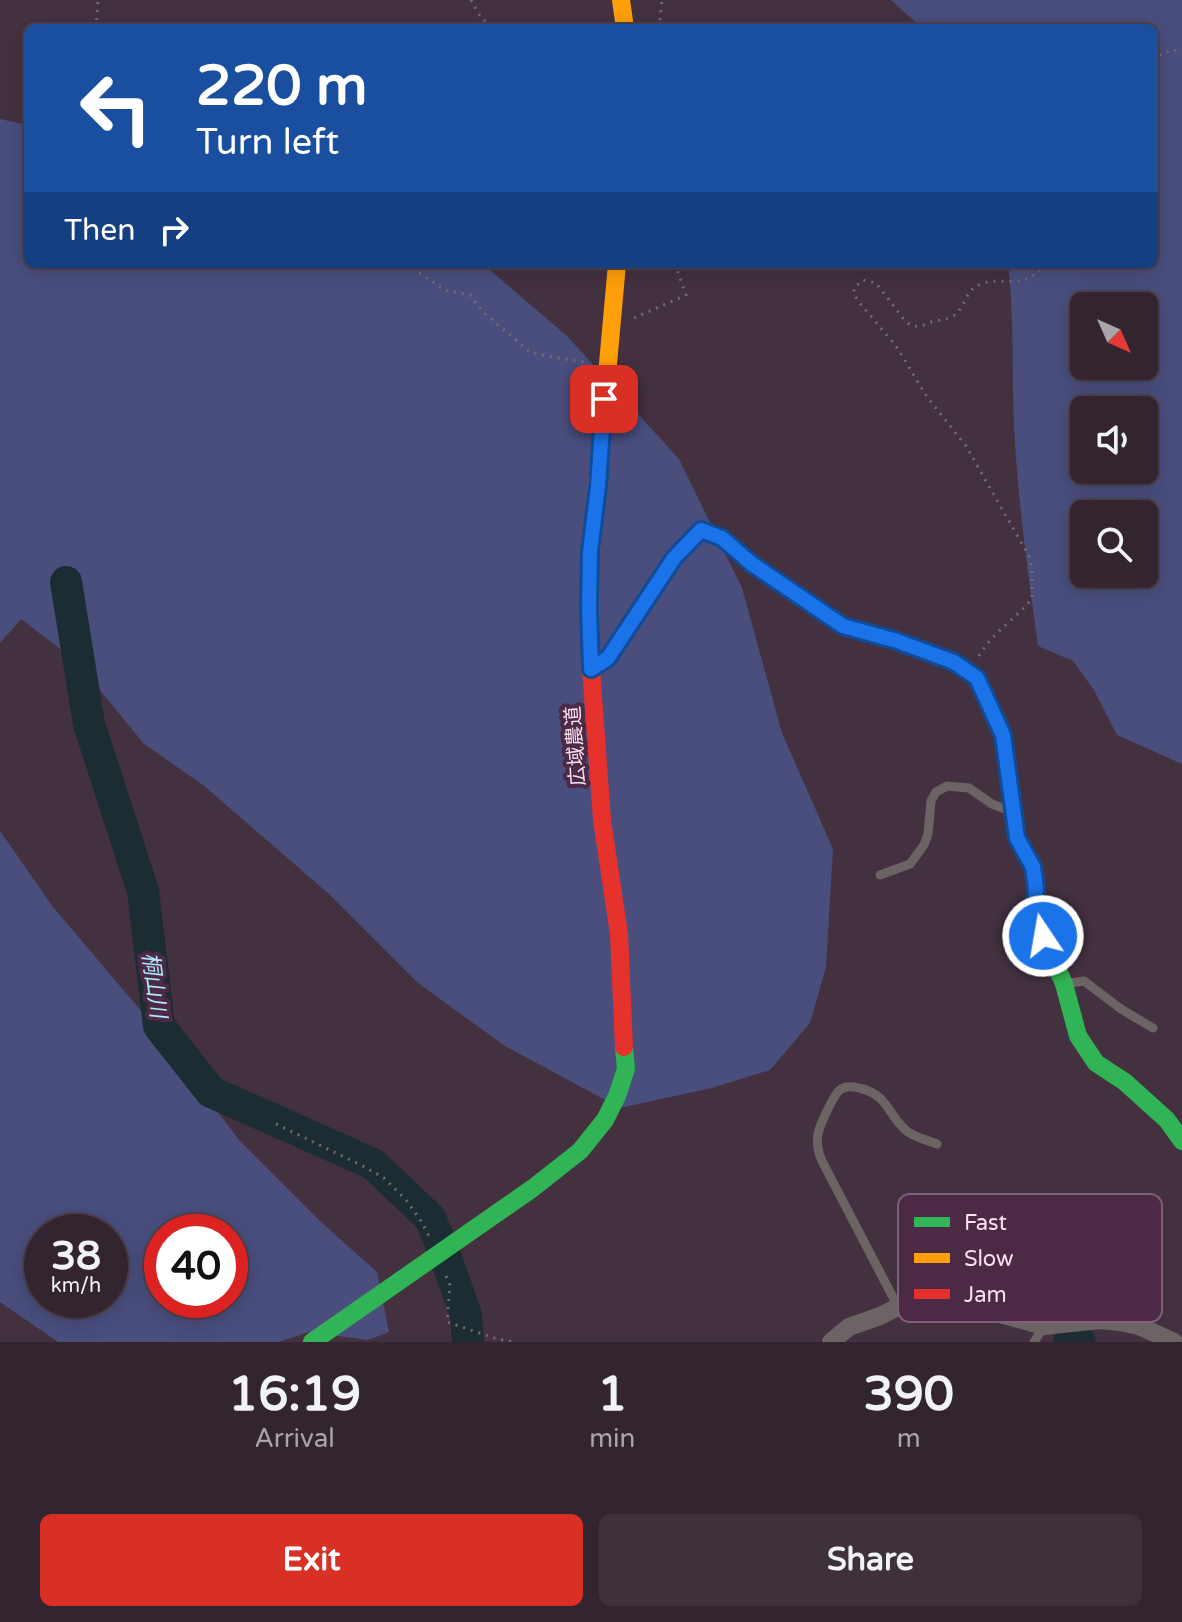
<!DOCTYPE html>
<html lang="en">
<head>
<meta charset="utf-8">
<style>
	body { margin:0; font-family:"Varela Round","Noto Sans JP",sans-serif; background:#3e313c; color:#f1f3f6; height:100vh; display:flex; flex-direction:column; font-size:30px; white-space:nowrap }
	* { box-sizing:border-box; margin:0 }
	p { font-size:26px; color:#a9a5ab }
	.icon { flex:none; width:44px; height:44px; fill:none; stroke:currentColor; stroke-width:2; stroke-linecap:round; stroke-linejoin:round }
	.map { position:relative; height:1342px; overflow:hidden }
	.side { display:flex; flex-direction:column; background:#332530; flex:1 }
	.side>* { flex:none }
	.banner { position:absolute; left:24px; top:24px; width:1134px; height:244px; border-radius:12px; box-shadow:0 4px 20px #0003,0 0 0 2px #4e424c; background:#1a4fa0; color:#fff; overflow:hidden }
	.needle { width:52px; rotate:135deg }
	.tools { position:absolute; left:1070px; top:292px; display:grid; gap:16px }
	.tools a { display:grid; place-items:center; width:88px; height:88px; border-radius:12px; background:#332530; box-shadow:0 4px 20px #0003,0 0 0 2px #4e424c; font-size:40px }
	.speed { position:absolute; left:24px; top:1214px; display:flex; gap:16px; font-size:40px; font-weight:700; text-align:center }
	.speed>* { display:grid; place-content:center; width:104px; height:104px; border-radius:50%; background:#332530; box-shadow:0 4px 20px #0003,0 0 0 2px #4e424c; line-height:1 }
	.speed small { font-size:20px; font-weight:400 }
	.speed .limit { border:12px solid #d22; background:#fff; color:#111 }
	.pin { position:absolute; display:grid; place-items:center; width:68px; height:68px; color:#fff; margin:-34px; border-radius:16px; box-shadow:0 4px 12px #0006 }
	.me { position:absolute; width:88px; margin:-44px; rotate:348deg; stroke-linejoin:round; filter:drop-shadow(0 0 6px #0008) }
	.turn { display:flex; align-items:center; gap:28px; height:168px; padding:0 40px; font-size:36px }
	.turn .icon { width:104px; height:104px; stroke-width:2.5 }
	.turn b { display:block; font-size:56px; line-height:68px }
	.then { display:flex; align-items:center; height:76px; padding:0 40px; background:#0003; gap:16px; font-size:30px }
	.eta { display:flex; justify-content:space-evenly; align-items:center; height:136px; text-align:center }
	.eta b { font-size:48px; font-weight:800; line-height:56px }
	.primary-button { display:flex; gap:16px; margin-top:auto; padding:16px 40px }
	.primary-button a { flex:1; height:92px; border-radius:12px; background:#d93025; color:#fff; font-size:32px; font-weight:800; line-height:92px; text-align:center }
	.primary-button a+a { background:#3e313c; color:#f1f3f6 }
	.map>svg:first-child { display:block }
</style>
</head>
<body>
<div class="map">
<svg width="1182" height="1342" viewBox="0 0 1182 1342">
	<rect width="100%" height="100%" fill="#443140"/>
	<!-- green -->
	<g fill="#4a4e7d" fill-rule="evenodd">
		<path d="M 891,0 L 1182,0 L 1182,764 L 1117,735 L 1094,690 L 1073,661 L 1038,646 C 1029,579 1019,511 1015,443 C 1011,384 1015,323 1008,264 L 1154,264 L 1154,28 L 922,28 ZM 1084,306 L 1144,306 L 1144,366 L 1084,366 ZM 1084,410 L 1144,410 L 1144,470 L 1084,470 ZM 1084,514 L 1144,514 L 1144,574 L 1084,574 Z"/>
		<polygon points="0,119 28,125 28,264 471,264 490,270 567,336 679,459 742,588 782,733 833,849 826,967 810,1023 770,1070 712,1088 620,1108 505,1046 418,983 329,894 203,785 144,744 77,662 21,619 0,643"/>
		<path d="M 0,831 L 53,907 L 148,1019 L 239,1140 L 321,1222 L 377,1272 L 389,1332 L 368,1340 L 309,1332 L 279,1342 L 58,1342 L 0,1302 ZM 42,1232 L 110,1232 L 110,1300 L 42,1300 ZM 162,1232 L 230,1232 L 230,1300 L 162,1300 Z"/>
	</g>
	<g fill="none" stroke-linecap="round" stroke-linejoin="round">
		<!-- river -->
		<g stroke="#1b2c32" stroke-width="32">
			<polyline points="66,582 89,724 143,891 159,1026 211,1092 373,1164 430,1218 441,1244 466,1315 468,1342"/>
			<polyline points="1069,1342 1080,1342"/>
		</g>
		<!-- path -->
		<g stroke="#756b6f" stroke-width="3" stroke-dasharray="2 6" stroke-linecap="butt">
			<polyline points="471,0 480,16 492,28"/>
			<polyline points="96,28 98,1"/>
			<polyline points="659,28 662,0"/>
			<polyline points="1154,61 1162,53 1182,49"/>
			<polyline points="406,264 445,290 470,295 484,313 531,353 588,363"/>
			<polyline points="634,318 686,295 675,264"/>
			<path d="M 979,656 C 992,633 1015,619 1032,599 L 1032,571 L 1030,558 L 966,446 L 927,397 L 896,346 L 858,301 L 854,294 L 854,288 L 863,280 L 876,283 L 906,322 C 915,328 920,327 929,323 C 937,319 947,321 953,316 C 967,307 963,291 981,284 C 1004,275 1024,293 1044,264"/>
			<polyline points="276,1124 361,1165 384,1178 406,1200 421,1221 429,1236"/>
			<polyline points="446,1276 450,1285 447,1322 497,1339 514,1342"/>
		</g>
		<!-- lane -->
		<g stroke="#6c6364" stroke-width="9">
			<polyline points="880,875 910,864 924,845 928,834 931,801 936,792 947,786 969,788 992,804 1010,811"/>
			<polyline points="1064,984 1084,981 1121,1009 1153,1028"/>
			<path d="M 898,1307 L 822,1161 C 813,1140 818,1129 828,1109 C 836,1093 839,1083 859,1088 C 890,1095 887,1116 908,1132 C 917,1138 927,1140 937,1144"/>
			<polyline points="1034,1342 1044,1326"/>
		</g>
		<!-- street -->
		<polyline stroke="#6c6364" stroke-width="18" points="831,1342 849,1327 880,1316 898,1307 913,1310 992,1312 1044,1326 1100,1320 1119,1322 1139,1326 1174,1342"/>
		<!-- fast -->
		<g stroke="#30b455" stroke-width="18">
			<polyline points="1006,755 1017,838 1033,867 1036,888 1035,905 1043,936 1064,984 1078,1036 1096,1063 1125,1082 1167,1120 1182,1141"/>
			<polyline points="312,1342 533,1188 580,1151 605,1120 617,1096 626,1069 624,1047"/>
		</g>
		<!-- slow -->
		<g stroke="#ff9f0a" stroke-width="18">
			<polyline points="621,0 625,28"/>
			<polyline points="590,563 617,264"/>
			<polyline points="591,669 608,658 674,558 701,530 722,538 752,564 843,626 897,641 954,662 977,678 1003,735 1006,755"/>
		</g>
		<!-- jam -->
		<polyline stroke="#e5322d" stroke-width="18" points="590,563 591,669 602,820 619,934 624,1047"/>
	</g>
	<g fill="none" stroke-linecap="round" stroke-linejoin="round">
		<!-- route casing -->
		<g stroke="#114b97" stroke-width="20">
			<polyline id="route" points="604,399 598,486 590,552 589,608 591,669 608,658 674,558 701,530 722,538 752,564 843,626 897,641 954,662 977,678 1003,735 1017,838 1033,867 1036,888 1035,905 1043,936"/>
		</g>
		<!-- route -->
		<use href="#route" stroke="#1a73e8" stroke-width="14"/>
	</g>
	<g text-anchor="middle" stroke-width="8" stroke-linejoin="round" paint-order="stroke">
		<!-- street labels -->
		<g font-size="20" fill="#f8e1f1" stroke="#4c2944">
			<text transform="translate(575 746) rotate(-94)" y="7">広域農道</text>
		</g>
		<!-- water labels -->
		<g font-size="22" font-style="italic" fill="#acebfd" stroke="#4c2944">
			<text transform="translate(155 985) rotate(82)" y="8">桐山川</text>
		</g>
	</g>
	<!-- legend -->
	<rect x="898" y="1194" width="264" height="128" rx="12" fill="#4c2944" stroke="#806078" stroke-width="2"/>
	<rect x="914" y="1217" width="36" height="10" fill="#30b455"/>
	<rect x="914" y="1253" width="36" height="10" fill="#ff9f0a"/>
	<rect x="914" y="1289" width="36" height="10" fill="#e5322d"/>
	<g font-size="22" fill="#f8e1f1">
		<text x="964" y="1230">Fast</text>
		<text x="964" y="1266">Slow</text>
		<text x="964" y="1302">Jam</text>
	</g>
</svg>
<div class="tools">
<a><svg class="needle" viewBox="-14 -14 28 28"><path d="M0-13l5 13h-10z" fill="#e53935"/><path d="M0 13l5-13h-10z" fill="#a9a5ab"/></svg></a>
<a><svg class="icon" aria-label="sound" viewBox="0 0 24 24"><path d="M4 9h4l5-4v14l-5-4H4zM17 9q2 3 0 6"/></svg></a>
<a><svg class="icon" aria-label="search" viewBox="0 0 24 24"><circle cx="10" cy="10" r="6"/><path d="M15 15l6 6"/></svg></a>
</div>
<div class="speed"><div>38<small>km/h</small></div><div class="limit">40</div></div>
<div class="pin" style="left:604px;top:399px;background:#d93025"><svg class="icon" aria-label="arrive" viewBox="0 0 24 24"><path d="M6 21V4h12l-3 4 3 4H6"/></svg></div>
<svg class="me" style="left:1043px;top:936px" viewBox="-20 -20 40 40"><circle r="17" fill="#1a73e8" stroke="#fff" stroke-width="3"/><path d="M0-11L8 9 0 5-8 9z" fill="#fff"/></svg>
<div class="banner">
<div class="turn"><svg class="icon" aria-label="left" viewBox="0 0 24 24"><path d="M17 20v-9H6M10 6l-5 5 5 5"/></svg><div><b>220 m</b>Turn left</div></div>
<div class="then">Then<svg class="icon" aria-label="right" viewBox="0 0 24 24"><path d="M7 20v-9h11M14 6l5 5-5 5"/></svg></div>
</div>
</div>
<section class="side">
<div class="eta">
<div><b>16:19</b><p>Arrival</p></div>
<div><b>1</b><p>min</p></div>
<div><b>390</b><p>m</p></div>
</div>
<div class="primary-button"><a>Exit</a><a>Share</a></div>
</section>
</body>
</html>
